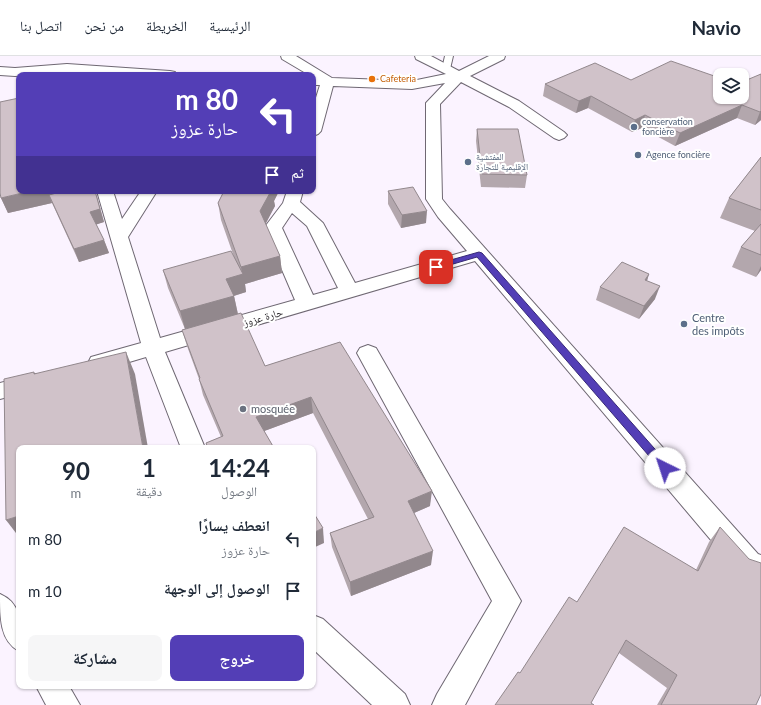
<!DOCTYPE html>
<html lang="ar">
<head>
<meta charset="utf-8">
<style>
	body { margin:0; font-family:Lato,"Noto Naskh Arabic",sans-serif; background:#f6f6f7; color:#1f2937; direction:rtl; height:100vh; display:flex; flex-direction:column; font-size:15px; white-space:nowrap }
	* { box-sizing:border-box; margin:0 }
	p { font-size:13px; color:#747a83 }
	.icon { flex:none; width:22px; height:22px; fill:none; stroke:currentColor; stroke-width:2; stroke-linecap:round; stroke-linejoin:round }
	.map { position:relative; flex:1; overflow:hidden; direction:ltr }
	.sheet { position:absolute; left:16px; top:389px; width:300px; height:244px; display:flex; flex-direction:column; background:#fff; border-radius:8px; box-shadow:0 1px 3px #0004; direction:rtl }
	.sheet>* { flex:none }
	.top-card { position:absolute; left:16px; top:16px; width:300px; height:122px; border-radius:8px; box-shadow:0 1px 3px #0004; direction:rtl; background:#533eb6; color:#fff; overflow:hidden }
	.controls { position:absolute; left:713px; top:12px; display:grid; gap:8px }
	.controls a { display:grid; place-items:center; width:36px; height:36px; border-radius:8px; background:#fff; box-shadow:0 1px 3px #0004; font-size:20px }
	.pin { position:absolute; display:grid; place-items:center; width:34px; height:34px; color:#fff; margin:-17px; border-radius:8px; box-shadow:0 2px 6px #0006 }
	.me { position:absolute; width:44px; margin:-22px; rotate:319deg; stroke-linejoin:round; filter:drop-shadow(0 0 3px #0008) }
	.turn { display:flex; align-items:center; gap:14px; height:84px; padding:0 12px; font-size:18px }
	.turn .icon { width:52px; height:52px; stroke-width:2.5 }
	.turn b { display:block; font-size:28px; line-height:34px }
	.then { display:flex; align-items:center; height:38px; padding:0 12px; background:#0003; gap:8px; font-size:15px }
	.eta { display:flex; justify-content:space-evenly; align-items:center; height:68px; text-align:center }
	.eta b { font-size:24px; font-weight:700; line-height:28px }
	.cta { display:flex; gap:8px; margin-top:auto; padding:8px 12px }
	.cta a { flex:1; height:46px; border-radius:8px; background:#533eb6; color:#fff; font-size:16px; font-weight:700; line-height:46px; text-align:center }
	.cta a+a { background:#f6f6f7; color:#1f2937 }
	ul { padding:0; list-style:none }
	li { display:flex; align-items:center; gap:12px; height:52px; padding:0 12px }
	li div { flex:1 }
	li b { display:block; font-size:15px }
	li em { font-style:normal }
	header { display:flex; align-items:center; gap:24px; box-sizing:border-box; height:56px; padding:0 20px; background:#fff; border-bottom:1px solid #e0e1e3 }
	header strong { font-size:19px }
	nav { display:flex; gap:22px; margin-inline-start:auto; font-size:14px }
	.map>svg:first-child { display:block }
</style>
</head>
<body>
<header>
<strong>Navio</strong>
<nav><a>الرئيسية</a><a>الخريطة</a><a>من نحن</a><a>اتصل بنا</a></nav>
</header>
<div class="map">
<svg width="761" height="649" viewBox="0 0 761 649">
	<rect width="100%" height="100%" fill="#fbf3ff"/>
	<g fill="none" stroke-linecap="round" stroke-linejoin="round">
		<!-- service casing -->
		<g stroke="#6f6873" stroke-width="2">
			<polygon id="service" points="445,0 453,0 450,13 446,15 442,13"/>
		</g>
		<!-- minor casing -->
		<g stroke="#6f6873" stroke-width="2">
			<g id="minor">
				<path d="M 281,0 L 296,0 L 332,22 L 412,25 L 446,18 L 416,3 L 415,0 L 431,0 L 459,15 L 489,0 L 505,0 L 504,3 L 470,20 L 519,45 L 564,76 L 567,79 L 564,82 L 559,84 L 554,82 L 509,51 L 461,26 L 440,48 L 442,143 L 450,153 L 758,498 L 761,499 L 761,525 L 738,516 L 475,205 L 165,296 L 205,392 L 181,392 L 146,301 L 99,315 L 91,313 L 88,307 L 91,301 L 141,287 L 97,135 L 113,135 L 122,163 L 141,135 L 157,135 L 128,181 L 160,282 L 295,244 L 264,172 L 283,147 L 287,135 L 303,135 L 300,146 L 323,167 L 355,227 L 467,195 L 438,161 L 426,143 L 426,47 L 445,27 L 412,33 L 333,30 L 321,75 L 318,78 L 313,80 L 313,51 L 320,29 L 313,29 L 313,19 L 309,19 L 282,3 ZM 292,157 L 307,170 L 338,232 L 313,239 L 282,172 Z"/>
				<polygon points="67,8 170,15 175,16 177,19 111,19 67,16 15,20 0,19 0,11 15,12"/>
				<polygon points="368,289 376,292 521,545 465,649 432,649 437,638 492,545 357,297 360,292"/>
				<polygon points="34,318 42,320 45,326 42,332 0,343 0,327"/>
				<path d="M 0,538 C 25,549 19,572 19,595 C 0,585 0,562 0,538 Z"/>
				<polygon points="313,559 323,563 405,638 410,649 372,649 313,593"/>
				<polygon points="36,630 69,630 80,649 46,649"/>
			</g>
		</g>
		<!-- service -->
		<use href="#service" fill="#fff" fill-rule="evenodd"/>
		<!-- minor -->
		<use href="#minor" fill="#fff" fill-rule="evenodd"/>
	</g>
	<!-- wall -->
	<g fill="#b3a7ad">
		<polygon points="761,18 761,64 755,69 737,62 675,90 642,72 632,76 588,52 576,57 543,40 545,28 631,24 720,41"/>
		<polygon points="477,73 527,119 525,132 481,131 476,85"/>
		<polygon points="761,101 761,214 756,221 732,211 741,191 755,175 720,162 729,142"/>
		<polygon points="52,135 53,138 97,140 104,166 96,168 104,184 109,197 79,206 52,147 8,157 1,142"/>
		<polygon points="224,135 279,135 274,145 275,150 265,167 280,200 282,217 245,228 246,236 234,240 238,258 265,310 340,286 430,450 414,457 431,509 351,540 332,491 330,477 368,463 313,357 264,375 274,392 207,392 206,387 221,381 203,339 199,323 187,290 182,274 185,273 168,232 163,214 234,201 221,164 218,147"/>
		<polygon points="388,135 426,167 401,172 388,148"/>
		<polygon points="649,218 647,225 655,243 639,263 596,244 600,231"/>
		<polygon points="720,471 756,649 657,649 667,632 619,597 577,546 696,514 709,486"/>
	</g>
	<!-- shaded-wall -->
	<g fill="#92888d">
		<polygon points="591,40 588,52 576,57 579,45"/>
		<polygon points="742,49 737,62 675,90 680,77"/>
		<polygon points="761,55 761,64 755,69 760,56"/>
		<polygon points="645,59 642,72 632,76 635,64"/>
		<polygon points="31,135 52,135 55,146 49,139 52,147 8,157 1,142"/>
		<polygon points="95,135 104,166 95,169 90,156"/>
		<polygon points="270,135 279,135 274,145 275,150 263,173 260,155"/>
		<polygon points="427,155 426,167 401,172 402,159"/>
		<polygon points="104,184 109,197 79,206 74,193"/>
		<polygon points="280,200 282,217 245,228 246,236 230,241 226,223 242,218 241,211"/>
		<polygon points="761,210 761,214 756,221"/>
		<polygon points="649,218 645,231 645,224"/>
		<polygon points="660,230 655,243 639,263 644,250"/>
		<polygon points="234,240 238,259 185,273 180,255"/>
		<polygon points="126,296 135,318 148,392 143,392"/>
		<polygon points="311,341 313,357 259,377 256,361"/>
		<polygon points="432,435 430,450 407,460 408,445"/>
		<polygon points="19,460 19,481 6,464"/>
		<polygon points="323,472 324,487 313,492 313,477"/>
		<polygon points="433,495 431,509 351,540 350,526"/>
	</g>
	<!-- building -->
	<g fill="#d0c2c9" stroke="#92888d">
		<polygon points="671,5 720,22 720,41 742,41 742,26 761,18 761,55 760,56 742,49 680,77 645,59 635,64 591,40 579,45 545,28 595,7 631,24"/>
		<polygon points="19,42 19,135 31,135 1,142 0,137 0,46"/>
		<polygon points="477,73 518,73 527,119 482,118"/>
		<polygon points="761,101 761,154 729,142"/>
		<polygon points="413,131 427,155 402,159 388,135"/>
		<polygon points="64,135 95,135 100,153 90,156 104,184 74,193 49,139"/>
		<polygon points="224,135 271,135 260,155 280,200 241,211 218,147"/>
		<polygon points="761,168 761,199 741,191"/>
		<polygon points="231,195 243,218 226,223 234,240 180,255 163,214"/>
		<polygon points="622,206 649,218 645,224 660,230 644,250 600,231"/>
		<polygon points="241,257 265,310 340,286 432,435 408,445 433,495 350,526 330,477 374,461 311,341 256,361 274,392 208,392 206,387 223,380 199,323 200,322 182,274"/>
		<polygon points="126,296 143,392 19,392 19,460 6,464 4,323 34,316 34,318"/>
		<polygon points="313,456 323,472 313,477"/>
		<polygon points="624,471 698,515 720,471 749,503 761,507 761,638 756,649 661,649 677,619 626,584 591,647 594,649 495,649 518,616 520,617 569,541 577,546"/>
	</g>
	<!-- route -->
	<polygon fill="#533eb6" stroke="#362876" points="479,196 482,197 669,409 670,412 669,415 665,416 662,415 477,201 436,213 432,211 433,209"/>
	<!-- markers -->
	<circle fill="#e8710a" stroke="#fff" stroke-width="1.5" cx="372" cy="23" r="4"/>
	<g fill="#5c6f8a" stroke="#fff" stroke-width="1.5">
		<circle cx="634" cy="71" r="4"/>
		<circle cx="638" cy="99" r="4"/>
		<circle cx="468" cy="106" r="4"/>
		<circle cx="684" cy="268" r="4"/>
	</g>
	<circle fill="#6b7280" stroke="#fff" stroke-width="1.5" cx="243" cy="353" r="4"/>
	<g text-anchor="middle" stroke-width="4" stroke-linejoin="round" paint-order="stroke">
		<!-- far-food labels -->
		<g font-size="9" fill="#c56008" stroke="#fff" text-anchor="start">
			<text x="380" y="26">Cafeteria</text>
		</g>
		<!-- far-service labels -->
		<g font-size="9" fill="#4e5e75" stroke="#fff" text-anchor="start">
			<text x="642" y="69">conservation<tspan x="642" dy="10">foncière</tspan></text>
			<text x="646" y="102">Agence foncière</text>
			<text x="476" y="104">المفتشية<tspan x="476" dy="10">الإقليمية للتجارة</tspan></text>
		</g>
		<!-- street labels -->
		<g font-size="11" fill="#2c292d" stroke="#fff">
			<text transform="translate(263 261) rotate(-16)" y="4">حارة عزوز</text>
		</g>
		<!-- service labels -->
		<g font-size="11" fill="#4e5e75" stroke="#fff" text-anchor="start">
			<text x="692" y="266">Centre<tspan x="692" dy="13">des impôts</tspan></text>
		</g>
		<!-- worship labels -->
		<g font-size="11" fill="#5b616d" stroke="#fff" text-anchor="start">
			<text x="251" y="357">mosquée</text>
		</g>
	</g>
</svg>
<div class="controls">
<a><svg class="icon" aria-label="layers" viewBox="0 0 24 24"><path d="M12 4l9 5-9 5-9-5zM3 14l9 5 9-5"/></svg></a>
</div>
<div class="pin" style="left:436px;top:211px;background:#d93025"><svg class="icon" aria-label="arrive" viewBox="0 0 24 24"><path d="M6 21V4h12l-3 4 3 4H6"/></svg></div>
<svg class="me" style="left:665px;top:412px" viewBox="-20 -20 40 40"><circle r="19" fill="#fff"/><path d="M0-13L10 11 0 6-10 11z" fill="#533eb6"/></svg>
<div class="top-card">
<div class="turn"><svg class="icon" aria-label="left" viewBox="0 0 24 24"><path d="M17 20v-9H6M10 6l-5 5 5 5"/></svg><div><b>80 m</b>حارة عزوز</div></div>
<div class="then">ثم<svg class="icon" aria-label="arrive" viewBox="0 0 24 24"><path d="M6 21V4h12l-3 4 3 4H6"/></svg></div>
</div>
<section class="sheet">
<div class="eta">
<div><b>14:24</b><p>الوصول</p></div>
<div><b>1</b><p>دقيقة</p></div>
<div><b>90</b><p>m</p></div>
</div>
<ul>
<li><svg class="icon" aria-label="left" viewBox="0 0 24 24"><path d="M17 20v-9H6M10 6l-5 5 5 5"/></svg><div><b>انعطف يسارًا</b><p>حارة عزوز</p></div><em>80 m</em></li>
<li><svg class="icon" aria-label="arrive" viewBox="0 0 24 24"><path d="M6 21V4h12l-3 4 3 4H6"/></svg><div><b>الوصول إلى الوجهة</b></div><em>10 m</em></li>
</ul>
<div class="cta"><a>خروج</a><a>مشاركة</a></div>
</section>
</div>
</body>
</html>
